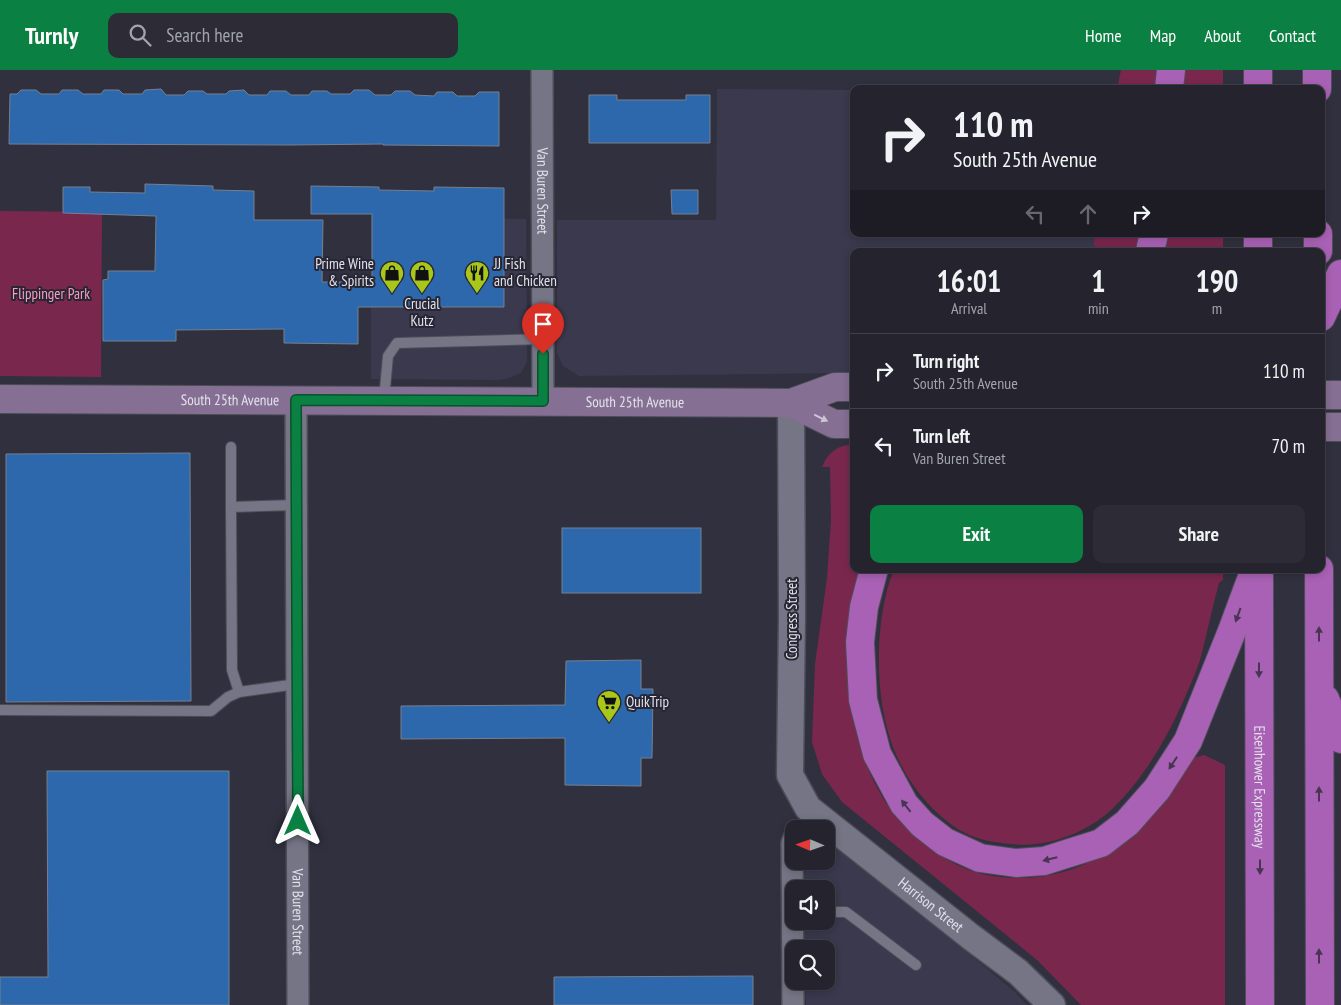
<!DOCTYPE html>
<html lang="en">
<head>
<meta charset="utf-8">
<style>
	body { margin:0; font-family:"PT Sans Narrow",sans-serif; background:#2d2c36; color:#f1f3f6; height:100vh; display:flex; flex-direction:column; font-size:19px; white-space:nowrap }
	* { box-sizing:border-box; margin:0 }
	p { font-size:16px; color:#a3a4aa }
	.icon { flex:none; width:28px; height:28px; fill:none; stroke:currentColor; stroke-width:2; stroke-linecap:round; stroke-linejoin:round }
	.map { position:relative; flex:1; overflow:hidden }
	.side { position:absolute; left:850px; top:178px; width:475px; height:325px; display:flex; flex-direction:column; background:#25242e; border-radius:10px; box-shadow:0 2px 8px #0003,0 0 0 1px #42414a }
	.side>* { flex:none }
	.hud { position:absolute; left:850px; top:15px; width:475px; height:152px; border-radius:10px; box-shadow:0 2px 8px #0003,0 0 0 1px #42414a; background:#25242e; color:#f1f3f6; overflow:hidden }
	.needle { width:32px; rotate:272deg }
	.fabs { position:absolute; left:785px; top:750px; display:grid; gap:10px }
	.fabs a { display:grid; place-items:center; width:50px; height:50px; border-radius:10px; background:#25242e; box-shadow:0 2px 8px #0003,0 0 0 1px #42414a; font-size:25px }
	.pin { position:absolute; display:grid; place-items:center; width:42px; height:42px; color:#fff; margin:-51px -21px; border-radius:50% 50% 50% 0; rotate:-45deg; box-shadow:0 0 5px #0007 }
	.pin .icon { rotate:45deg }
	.me { position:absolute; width:55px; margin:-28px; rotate:0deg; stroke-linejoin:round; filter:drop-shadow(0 0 4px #0008) }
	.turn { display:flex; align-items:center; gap:18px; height:105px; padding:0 20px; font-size:22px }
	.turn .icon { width:65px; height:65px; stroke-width:2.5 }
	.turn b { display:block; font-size:35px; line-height:42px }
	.lanes { display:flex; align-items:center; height:48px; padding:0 20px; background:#0003; justify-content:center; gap:25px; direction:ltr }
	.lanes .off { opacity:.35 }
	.eta { display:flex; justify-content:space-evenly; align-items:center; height:85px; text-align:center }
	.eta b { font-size:30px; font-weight:800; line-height:35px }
	.button { display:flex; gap:10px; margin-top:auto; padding:10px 20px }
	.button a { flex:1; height:58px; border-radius:10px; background:#0b8043; color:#fff; font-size:20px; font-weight:800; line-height:58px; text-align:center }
	.button a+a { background:#2d2c36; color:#f1f3f6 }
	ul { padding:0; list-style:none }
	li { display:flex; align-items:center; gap:15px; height:75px; padding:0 20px; border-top:1px solid #42414a }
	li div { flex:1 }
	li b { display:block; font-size:19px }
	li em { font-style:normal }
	header { display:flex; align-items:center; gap:30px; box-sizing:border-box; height:70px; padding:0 25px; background:#0b8043; color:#fff }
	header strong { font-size:24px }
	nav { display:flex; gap:28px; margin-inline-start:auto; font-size:18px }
	.search { width:350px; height:45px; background:#2d2c36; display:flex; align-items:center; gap:12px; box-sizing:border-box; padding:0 18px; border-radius:10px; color:#a3a4aa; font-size:19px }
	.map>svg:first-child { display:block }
</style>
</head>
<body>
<header>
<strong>Turnly</strong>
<div class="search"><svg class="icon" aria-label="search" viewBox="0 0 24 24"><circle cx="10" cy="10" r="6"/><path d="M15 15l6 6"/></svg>Search here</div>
<nav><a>Home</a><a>Map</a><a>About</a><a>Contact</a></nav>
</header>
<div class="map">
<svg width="1341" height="935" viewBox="0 0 1341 935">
	<rect width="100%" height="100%" fill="#31303e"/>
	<!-- built -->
	<g fill="#3a394d">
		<polygon points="717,19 854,20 854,164 1095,164 1093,181 854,181 854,303 579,306 563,296 557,283 557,150 716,150"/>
		<polygon points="371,146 526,149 527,291 521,303 509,308 498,310 371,309"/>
		<polygon points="832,777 844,780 1015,922 1027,935 806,935 805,911 826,911 826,879 805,879 805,851 826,851 826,819 804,819 804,806 808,791 826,791 826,778"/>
	</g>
	<!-- green -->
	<g fill="#7a274e">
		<polygon points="1121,0 1159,0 1157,19 1117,19"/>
		<polygon points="1184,0 1223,0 1223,19 1182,19"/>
		<polygon points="0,141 102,142 101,307 0,306"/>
		<polygon points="1095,164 1143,164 1140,181 1093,181"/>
		<polygon points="1166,164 1223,164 1223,181 1164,181"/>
		<path d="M 854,374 L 854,499 L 861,499 C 857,522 851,546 848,570 C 845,595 848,624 853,649 C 860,682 873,718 895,745 C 914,769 946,793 975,802 C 1015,814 1063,808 1099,787 C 1109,781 1118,768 1126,760 C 1148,736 1170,712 1193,688 L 1204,685 L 1225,695 L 1225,935 L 1081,935 L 1037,890 L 842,732 L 822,704 L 812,672 L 815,594 L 827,508 L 831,450 L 830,397 L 822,397 C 828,382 838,375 854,374 Z"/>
		<path d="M 894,499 L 1223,499 L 1223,510 L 1219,513 C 1212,538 1207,564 1200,590 C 1197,599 1193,609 1189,618 C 1170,663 1146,707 1110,741 C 1084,764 1046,778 1012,774 C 996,773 979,770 965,763 C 932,745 906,711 893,677 C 874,627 874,549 894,499 Z"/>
	</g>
	<!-- building -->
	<g fill="#2d68ad" stroke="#75808e">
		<polygon points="161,19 166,25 184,25 188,21 203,21 207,24 226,24 229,21 244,20 249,25 267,25 270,21 286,21 291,25 309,25 312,21 327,21 331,24 350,24 354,20 369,20 375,25 391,25 395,21 410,21 415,25 434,26 437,22 453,22 457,26 475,26 479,22 499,22 499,76 383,75 383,74 290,75 9,74 10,24 17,24 21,20 36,20 41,24 59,24 62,20 78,20 83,24 101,24 104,20 119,20 123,24 142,24 145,20"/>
		<polygon points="589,25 617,25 617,30 686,30 686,25 710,25 710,73 589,73"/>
		<polygon points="145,114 213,116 213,120 254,121 254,150 323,150 322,212 372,212 372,144 311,144 311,116 379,117 379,120 434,121 434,117 504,118 504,237 358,237 358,274 284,273 284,259 176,260 176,271 103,271 103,210 108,209 108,201 155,201 156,146 63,143 63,117 90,117 90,122 145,123"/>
		<polygon points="671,120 698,120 698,144 672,144"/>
		<polygon points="190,383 191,631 6,632 6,384"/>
		<rect x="562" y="458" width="139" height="65"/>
		<polygon points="641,590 641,619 653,619 652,688 641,688 641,716 565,715 565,668 401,669 401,636 565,635 566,591"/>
		<polygon points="47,701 229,701 229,935 0,935 0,907 48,907"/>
		<polygon points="753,906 753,935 554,935 554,907"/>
	</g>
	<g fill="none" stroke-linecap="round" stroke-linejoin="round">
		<!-- service casing -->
		<g stroke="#4d4d58" stroke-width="12">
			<g id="service">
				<polyline points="384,329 388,286 397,273 543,269"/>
				<polyline points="296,435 231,437 232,600 239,622 297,614"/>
				<polyline points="231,437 231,377"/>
				<polyline points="0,640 211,641 228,627 239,622"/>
				<polyline points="826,842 846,842 916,895"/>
			</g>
		</g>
		<!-- minor casing -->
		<g stroke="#4d4d58" stroke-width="24">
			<g id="minor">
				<path id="s1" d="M 542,0 L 543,331"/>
				<path id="s2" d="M 296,330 L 298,935"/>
				<polyline points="793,935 792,773 794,768"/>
			</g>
		</g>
		<!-- tertiary casing -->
		<g stroke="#4d4d58" stroke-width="29">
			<g id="tertiary">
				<path id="s3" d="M 791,333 L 792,545 L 790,705 L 808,738 L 971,867 L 1018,902 L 1052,935"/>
			</g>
		</g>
		<!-- secondary casing -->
		<g stroke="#4d4d58" stroke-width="30">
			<g id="secondary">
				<polyline points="1321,325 1341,325"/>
				<path id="s4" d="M 0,329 L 791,333 L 835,317 L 854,317"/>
				<polyline points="791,333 834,354 854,354"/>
				<polyline points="1321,357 1341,357"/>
			</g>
		</g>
		<!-- motorway casing -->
		<g stroke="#4d4d58" stroke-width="30">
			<g id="motorway">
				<polyline points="1258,0 1258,19"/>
				<polyline points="1317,0 1317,19"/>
				<polyline points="1169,19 1171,0"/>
				<polyline points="1258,164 1258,181"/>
				<polyline points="1318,164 1318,181"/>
				<polyline points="1150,181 1154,164"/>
				<polyline points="1321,247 1341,204"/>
				<polyline points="874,499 864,537 860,572 863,630 877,684 904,734 922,754 945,772 980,788 1016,793 1044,791 1101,773 1127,753 1157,719 1188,671 1232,561 1255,499"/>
				<polyline points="1319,499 1320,935"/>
				<path id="s5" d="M 1259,505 L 1260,935"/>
				<polyline points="1325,629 1341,669"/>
			</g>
		</g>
		<!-- service -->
		<use href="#service" stroke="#767585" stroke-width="10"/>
		<!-- minor -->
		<use href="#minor" stroke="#767585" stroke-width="21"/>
		<!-- tertiary -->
		<use href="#tertiary" stroke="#767585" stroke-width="26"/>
		<!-- secondary -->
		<use href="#secondary" stroke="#856f93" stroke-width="28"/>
		<!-- motorway -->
		<use href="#motorway" stroke="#a961b5" stroke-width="28"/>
	</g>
	<!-- one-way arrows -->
	<defs><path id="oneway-solid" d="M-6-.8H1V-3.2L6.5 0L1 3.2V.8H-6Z" transform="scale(1.25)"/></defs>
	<use fill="#cbc5d5" href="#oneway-solid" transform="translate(821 348) rotate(26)"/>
	<g fill="#483554">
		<use href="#oneway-solid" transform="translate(1238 545) rotate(110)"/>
		<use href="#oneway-solid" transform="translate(1319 564) rotate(-90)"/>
		<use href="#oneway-solid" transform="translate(1259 600) rotate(90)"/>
		<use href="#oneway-solid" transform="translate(1173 693) rotate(123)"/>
		<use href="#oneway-solid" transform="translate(1319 724) rotate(-90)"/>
		<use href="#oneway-solid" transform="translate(906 736) rotate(-128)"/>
		<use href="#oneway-solid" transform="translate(1050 789) rotate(166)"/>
		<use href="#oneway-solid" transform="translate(1260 797) rotate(90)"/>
		<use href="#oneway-solid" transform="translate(1319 886) rotate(-90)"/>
	</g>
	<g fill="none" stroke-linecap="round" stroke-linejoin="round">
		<!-- route casing -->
		<g stroke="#07532c" stroke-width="12">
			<polyline id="route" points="298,751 296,330 543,331 543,284"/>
		</g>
		<!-- route -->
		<use href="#route" stroke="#0b8043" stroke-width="9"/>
	</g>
	<!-- icons -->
	<defs>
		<g id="shop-pin" transform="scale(1.25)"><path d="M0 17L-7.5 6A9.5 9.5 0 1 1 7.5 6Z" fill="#a9c71a" stroke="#272634"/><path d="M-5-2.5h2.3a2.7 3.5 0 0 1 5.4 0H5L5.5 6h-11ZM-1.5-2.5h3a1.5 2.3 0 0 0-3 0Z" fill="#111"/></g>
		<g id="restaurant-pin" transform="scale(1.25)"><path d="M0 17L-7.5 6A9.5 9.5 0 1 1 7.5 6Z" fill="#a9c71a" stroke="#272634"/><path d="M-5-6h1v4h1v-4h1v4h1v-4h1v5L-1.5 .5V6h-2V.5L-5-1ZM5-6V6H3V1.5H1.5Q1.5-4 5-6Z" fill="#111"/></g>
		<g id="supermarket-pin" transform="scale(1.25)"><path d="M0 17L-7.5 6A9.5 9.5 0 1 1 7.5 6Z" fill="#a9c71a" stroke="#272634"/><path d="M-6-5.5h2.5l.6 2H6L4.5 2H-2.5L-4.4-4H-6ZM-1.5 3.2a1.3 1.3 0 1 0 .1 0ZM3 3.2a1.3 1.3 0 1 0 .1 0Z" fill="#111"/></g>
	</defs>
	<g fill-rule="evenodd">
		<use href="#shop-pin" x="392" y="203"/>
		<use href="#shop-pin" x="422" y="203"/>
		<use href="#restaurant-pin" x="477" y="203"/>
		<use href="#supermarket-pin" x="609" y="632"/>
	</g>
	<g text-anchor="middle" stroke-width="4" stroke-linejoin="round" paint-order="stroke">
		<!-- street labels -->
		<g font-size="15" fill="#e2e2eb" stroke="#272634">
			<text dy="5" stroke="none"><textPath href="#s1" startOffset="121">Van Buren Street</textPath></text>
			<text dy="5" stroke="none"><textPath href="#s4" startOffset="230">South 25th Avenue</textPath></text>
			<text dy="5" stroke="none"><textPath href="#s4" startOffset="635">South 25th Avenue</textPath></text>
			<text transform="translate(792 549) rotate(-90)" y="5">Congress Street</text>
			<text dy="5" stroke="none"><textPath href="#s5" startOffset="212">Eisenhower Expressway</textPath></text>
			<text dy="5" stroke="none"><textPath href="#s3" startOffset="566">Harrison Street</textPath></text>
			<text dy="5" stroke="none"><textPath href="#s2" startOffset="512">Van Buren Street</textPath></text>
		</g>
		<!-- poi labels -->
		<g font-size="15" fill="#e2e2eb" stroke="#272634" text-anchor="start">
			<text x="374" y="199" text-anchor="end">Prime Wine<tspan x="374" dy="17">&amp; Spirits</tspan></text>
			<text x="494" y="199">JJ Fish<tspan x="494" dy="17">and Chicken</tspan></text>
			<text x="422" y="239" text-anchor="middle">Crucial<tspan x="422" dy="17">Kutz</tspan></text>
			<text x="626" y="637">QuikTrip</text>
		</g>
		<!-- park labels -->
		<g font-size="15" fill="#fd9cc2" stroke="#272634">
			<text x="51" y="229">Flippinger Park</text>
		</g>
	</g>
</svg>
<div class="fabs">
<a><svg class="needle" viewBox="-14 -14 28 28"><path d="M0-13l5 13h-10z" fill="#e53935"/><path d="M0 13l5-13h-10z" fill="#a3a4aa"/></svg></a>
<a><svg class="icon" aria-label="sound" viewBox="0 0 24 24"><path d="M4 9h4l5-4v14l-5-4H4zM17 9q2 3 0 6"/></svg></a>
<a><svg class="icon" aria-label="search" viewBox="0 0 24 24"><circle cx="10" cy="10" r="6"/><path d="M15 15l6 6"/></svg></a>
</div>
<div class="pin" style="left:543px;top:284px;background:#d93025"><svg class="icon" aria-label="arrive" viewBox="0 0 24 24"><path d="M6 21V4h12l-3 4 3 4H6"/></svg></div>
<svg class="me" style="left:298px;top:751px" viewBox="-20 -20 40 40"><path d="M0-17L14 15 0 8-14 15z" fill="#0b8043" stroke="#fff" stroke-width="4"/></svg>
<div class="hud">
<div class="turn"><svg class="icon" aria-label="right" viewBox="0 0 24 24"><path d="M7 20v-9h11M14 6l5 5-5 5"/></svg><div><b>110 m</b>South 25th Avenue</div></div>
<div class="lanes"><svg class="icon off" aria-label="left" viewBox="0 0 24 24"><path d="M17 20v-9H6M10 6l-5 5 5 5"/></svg><svg class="icon off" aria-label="ahead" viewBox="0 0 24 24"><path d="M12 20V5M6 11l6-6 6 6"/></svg><svg class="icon" aria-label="right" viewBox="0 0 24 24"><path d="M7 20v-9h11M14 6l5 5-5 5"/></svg></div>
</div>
<section class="side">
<div class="eta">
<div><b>16:01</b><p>Arrival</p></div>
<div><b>1</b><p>min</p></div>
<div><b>190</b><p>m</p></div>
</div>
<ul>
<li><svg class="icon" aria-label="right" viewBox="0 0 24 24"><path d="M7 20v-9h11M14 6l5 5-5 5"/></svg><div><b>Turn right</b><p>South 25th Avenue</p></div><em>110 m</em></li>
<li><svg class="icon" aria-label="left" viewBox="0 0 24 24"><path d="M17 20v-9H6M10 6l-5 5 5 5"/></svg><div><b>Turn left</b><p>Van Buren Street</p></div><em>70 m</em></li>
</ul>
<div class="button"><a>Exit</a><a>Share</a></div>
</section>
</div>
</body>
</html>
